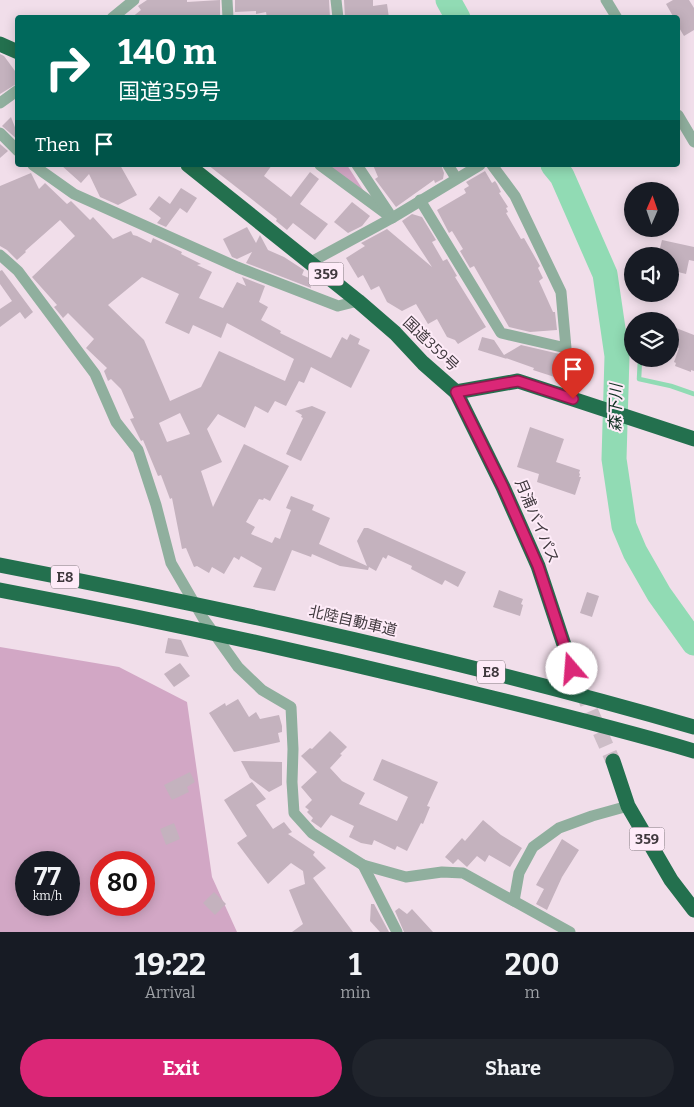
<!DOCTYPE html>
<html lang="en">
<head>
<meta charset="utf-8">
<style>
	body { margin:0; font-family:Bitter,"Noto Sans JP",serif; background:#20242c; color:#f1f3f6; height:100vh; display:flex; flex-direction:column; font-size:19px; white-space:nowrap }
	* { box-sizing:border-box; margin:0 }
	p { font-size:16px; color:#9ea1a6 }
	.icon { flex:none; width:28px; height:28px; fill:none; stroke:currentColor; stroke-width:2; stroke-linecap:round; stroke-linejoin:round }
	.map { position:relative; height:932px; overflow:hidden }
	.panel { display:flex; flex-direction:column; background:#171b24; flex:1 }
	.panel>* { flex:none }
	.top-card { position:absolute; left:15px; top:15px; width:665px; height:152px; border-radius:5px; box-shadow:0 2px 12px #0003; background:#00695c; color:#fff; overflow:hidden }
	.needle { width:32px; rotate:2deg }
	.buttons { position:absolute; left:624px; top:182px; display:grid; gap:10px }
	.buttons a { display:grid; place-items:center; width:55px; height:55px; border-radius:50%; background:#171b24; box-shadow:0 2px 12px #0003; font-size:25px }
	.speed { position:absolute; left:15px; top:851px; display:flex; gap:10px; font-size:25px; font-weight:700; text-align:center }
	.speed>* { display:grid; place-content:center; width:65px; height:65px; border-radius:50%; background:#171b24; box-shadow:0 2px 12px #0003; line-height:1 }
	.speed small { font-size:12px; font-weight:400 }
	.speed .limit { border:8px solid #d22; background:#fff; color:#111 }
	.pin { position:absolute; display:grid; place-items:center; width:42px; height:42px; color:#fff; margin:-51px -21px; border-radius:50% 50% 50% 0; rotate:-45deg; box-shadow:0 0 5px #0007 }
	.pin .icon { rotate:45deg }
	.me { position:absolute; width:55px; margin:-28px; rotate:342deg; stroke-linejoin:round; filter:drop-shadow(0 0 4px #0008) }
	.turn { display:flex; align-items:center; gap:18px; height:105px; padding:0 20px; font-size:22px }
	.turn .icon { width:65px; height:65px; stroke-width:2.5 }
	.turn b { display:block; font-size:35px; line-height:42px }
	.then { display:flex; align-items:center; height:48px; padding:0 20px; background:#0003; gap:10px; font-size:19px }
	.eta { display:flex; justify-content:space-evenly; align-items:center; height:85px; text-align:center }
	.eta b { font-size:30px; font-weight:700; line-height:35px }
	.primary-button { display:flex; gap:10px; margin-top:auto; padding:10px 20px }
	.primary-button a { flex:1; height:58px; border-radius:30px; background:#db2777; color:#fff; font-size:20px; font-weight:700; line-height:58px; text-align:center }
	.primary-button a+a { background:#20242c; color:#f1f3f6 }
	.map>svg:first-child { display:block }
</style>
</head>
<body>
<div class="map">
<svg width="694" height="932" viewBox="0 0 694 932">
	<rect width="100%" height="100%" fill="#f1deea"/>
	<!-- green -->
	<g fill="#d2a7c5" fill-rule="evenodd">
		<polygon points="328,165 347,165 365,193"/>
		<path d="M 0,647 L 119,667 L 187,702 L 212,877 L 237,932 L 0,932 ZM 26,862 L 69,862 L 69,905 L 26,905 ZM 101,862 L 144,862 L 144,905 L 101,905 Z"/>
	</g>
	<g fill="none" stroke-linecap="round" stroke-linejoin="round">
		<!-- stream -->
		<g stroke="#91dbb4" stroke-width="4.5">
			<polyline points="615,344 632,351"/>
			<polyline points="640,359 639,379 671,386 694,394"/>
		</g>
		<!-- river -->
		<g stroke="#91dbb4" stroke-width="25">
			<polyline points="448,0 458,18"/>
			<polyline points="553,165 562,176 605,274 617,356 614,459 624,526 635,552 659,594 694,643"/>
		</g>
	</g>
	<!-- building -->
	<g fill="#c4b2be" fill-rule="evenodd">
		<polygon points="147,0 187,0 187,2 220,0 220,18 131,18 141,10 138,6"/>
		<polygon points="235,0 329,0 330,18 267,18 266,12 256,14 256,11 235,12"/>
		<polygon points="344,0 373,0 373,6 387,4 389,18 345,18"/>
		<polygon points="673,0 689,0 694,8 694,30 684,36 678,26 678,18 674,18 666,4"/>
		<polygon points="0,54 4,56 18,75 18,83 0,94"/>
		<polygon points="11,117 18,135 18,140 2,126"/>
		<polygon points="0,144 8,151 0,158"/>
		<polygon points="61,165 120,165 137,195 118,205 100,197 89,174 81,183"/>
		<polygon points="208,165 272,165 264,176 291,197 310,172 319,179 300,204 328,224 315,240 293,223 287,230 276,221 277,219"/>
		<polygon points="373,165 441,165 444,173 443,179 435,183 434,180 396,207 375,179 378,177"/>
		<polygon points="485,171 492,183 495,181 497,184 501,192 499,193 508,207 506,208 508,212 506,213 521,239 524,238 540,266 538,268 543,278 539,281 553,312 555,312 557,330 530,332 509,327 474,266 470,268 460,251 463,249 452,231 449,233 437,210 466,193 464,189 469,186 466,182"/>
		<path d="M 31,173 L 39,189 L 45,183 L 67,204 L 71,201 L 90,220 L 93,217 L 113,239 L 131,231 L 133,235 L 137,236 L 151,243 L 153,238 L 182,252 L 181,254 L 201,264 L 197,265 L 212,272 L 199,298 L 223,308 L 237,282 L 246,286 L 242,277 L 265,286 L 259,302 L 268,307 L 261,320 L 281,331 L 280,333 L 331,358 L 342,337 L 347,340 L 350,334 L 360,339 L 358,344 L 370,350 L 351,388 L 311,367 L 304,383 L 299,381 L 286,406 L 275,401 L 268,413 L 255,406 L 245,428 L 218,414 L 207,429 L 222,462 L 201,471 L 213,507 L 244,444 L 289,466 L 270,501 L 264,498 L 263,500 L 259,499 L 246,522 L 255,527 L 251,534 L 272,543 L 275,537 L 280,539 L 291,510 L 286,508 L 291,496 L 314,505 L 312,510 L 330,518 L 319,544 L 367,566 L 357,541 L 364,528 L 368,528 L 466,572 L 458,587 L 445,580 L 442,585 L 411,569 L 412,566 L 388,555 L 386,559 L 383,557 L 376,571 L 369,567 L 368,570 L 340,566 L 312,554 L 311,557 L 292,550 L 275,591 L 253,587 L 262,568 L 241,556 L 239,560 L 234,557 L 224,574 L 212,567 L 209,573 L 197,566 L 194,567 L 186,548 L 182,549 L 172,498 L 170,499 L 161,475 L 158,476 L 143,440 L 141,441 L 130,419 L 134,418 L 121,389 L 111,379 L 108,381 L 104,371 L 107,368 L 86,348 L 94,339 L 68,313 L 63,318 L 54,307 L 57,305 L 32,277 L 75,236 L 60,220 L 25,251 L 26,252 L 17,260 L 7,250 L 0,246 L 0,186 ZM 142,277 L 179,294 L 165,323 L 189,334 L 193,325 L 221,338 L 227,323 L 294,359 L 285,381 L 219,351 L 201,387 L 170,401 L 144,340 L 108,305 ZM 180,413 L 190,434 L 167,442 L 159,423 Z"/>
		<polygon points="181,188 197,198 187,213 180,208 166,227 157,223 161,218 149,209 159,196 170,204"/>
		<polygon points="352,202 370,216 362,226 348,233 334,222"/>
		<polygon points="412,214 422,217 436,240 432,242 443,261 447,259 457,276 455,277 463,290 486,327 458,344 455,340 447,337 437,319 428,324 416,304 402,311 387,302 379,286 371,290 363,275 358,278 346,258 365,246 361,243 387,229 432,267 402,221"/>
		<polygon points="247,227 256,243 260,235 268,250 284,257 304,270 302,275 309,278 311,288 246,263 252,252 237,259 232,257 223,239"/>
		<polygon points="662,240 694,247 694,261 689,260 686,274 670,270 670,256 658,256"/>
		<polygon points="2,270 33,312 25,319 20,312 0,327 0,309 12,301 0,284 0,271"/>
		<polygon points="676,328 694,335 694,371 691,370 691,372 675,366 676,363 674,362 679,348 670,345 670,343"/>
		<polygon points="482,337 494,340 504,355 521,345 564,355 573,354 571,369 575,370 573,383 533,370 534,368 506,358 507,359 478,350"/>
		<polygon points="312,406 326,412 301,461 286,454 303,418 301,417 302,415 295,411"/>
		<polygon points="530,427 564,439 556,462 580,470 579,473 580,474 579,477 581,477 575,495 537,482 539,474 517,467"/>
		<polygon points="499,590 523,599 521,604 523,605 520,616 493,607"/>
		<polygon points="587,592 599,596 592,617 580,613"/>
		<polygon points="168,638 181,640 189,657 165,653"/>
		<polygon points="180,663 190,676 174,687 164,674"/>
		<polygon points="238,699 249,717 256,712 260,719 279,715 282,726 282,732 278,733 280,742 234,752 209,713 225,703 226,706"/>
		<polygon points="330,731 347,747 340,754 342,755 330,768 342,781 365,793 359,804 397,821 408,797 373,780 382,759 438,782 427,806 430,807 423,824 421,823 407,851 397,846 395,850 374,840 372,845 361,843 349,837 354,826 331,815 321,828 311,821 313,818 307,812 309,810 305,807 312,800 301,787 317,772 301,756 310,748 312,749"/>
		<polygon points="241,761 282,762 282,785 269,792 250,778"/>
		<polygon points="190,772 195,782 187,787 189,792 172,800 164,785"/>
		<polygon points="252,782 266,799 256,805 273,829 284,822 292,832 288,834 315,852 313,855 326,868 313,878 353,932 292,932 303,924 289,890 305,884 303,871 291,863 268,884 237,843 247,836 224,800"/>
		<polygon points="483,820 501,835 522,848 510,867 489,855 485,862 477,856 467,867 458,859 453,864 445,857 462,838 465,841"/>
		<polygon points="174,823 180,839 166,845 160,829"/>
		<polygon points="562,839 579,850 562,877 547,910 536,904 544,889 536,885"/>
		<polygon points="214,892 226,904 215,915 203,903"/>
		<polygon points="371,904 374,904 389,932 380,932 370,921"/>
		<polygon points="399,908 407,914 412,909 433,932 404,932 395,911"/>
	</g>
	<g fill="none" stroke-linecap="round" stroke-linejoin="round">
		<!-- highway-tunnel -->
		<polyline stroke="#cdbdc7" stroke-width="15" stroke-dasharray="15 8" stroke-linecap="butt" points="572,669 613,761"/>
		<!-- street -->
		<g stroke="#90af9e" stroke-width="11">
			<polyline points="227,0 228,18"/>
			<polyline points="336,0 338,18"/>
			<polyline points="606,0 617,18"/>
			<polyline points="112,18 134,0"/>
			<polyline points="0,103 18,90"/>
			<polyline points="678,115 694,142"/>
			<polyline points="0,133 18,151"/>
			<polyline points="33,165 74,194 237,267 338,306 358,301"/>
			<polyline points="320,165 392,218"/>
			<polyline points="357,165 389,213"/>
			<polyline points="448,165 456,178"/>
			<polyline points="420,200 501,333 566,348 561,292 515,196 492,165"/>
			<polyline points="0,255 18,271 95,374 116,422 138,450 156,505 171,563 203,618 238,667 262,690 291,707 293,749 292,782 294,813 312,833 363,865 406,877 442,872 463,873 570,932"/>
			<polyline points="311,262 392,218 480,165"/>
			<polyline points="363,865 397,932"/>
			<polyline points="514,901 519,873 533,847 559,828 592,816 628,806"/>
		</g>
		<!-- highway -->
		<g stroke="#23704e" stroke-width="15">
			<polyline points="0,44 18,52"/>
			<polyline points="188,165 358,301 395,333 423,363 456,392 503,487 538,566 572,669"/>
			<polyline points="456,392 518,381 694,439"/>
			<path d="M 0,565 C 233,610 466,661 694,727"/>
			<path d="M 0,590 C 143,617 286,648 427,682 C 517,704 606,725 694,751"/>
			<polyline points="613,761 628,806 671,880 694,910"/>
		</g>
	</g>
	<g fill="none" stroke-linecap="round" stroke-linejoin="round">
		<!-- route casing -->
		<g stroke="#8e194d" stroke-width="12">
			<polyline id="route" points="572,669 538,566 503,487 456,392 518,381 573,399"/>
		</g>
		<!-- route -->
		<use href="#route" stroke="#db2777" stroke-width="9"/>
	</g>
	<g text-anchor="middle" stroke-width="4" stroke-linejoin="round" paint-order="stroke">
		<!-- shield labels -->
		<g fill="#feebf8" stroke="#786e75" stroke-width="1">
			<rect x="308.5" y="262.5" width="35" height="23" rx="4"/>
			<rect x="51" y="565.5" width="28" height="23" rx="4"/>
			<rect x="477" y="660.5" width="28" height="23" rx="4"/>
			<rect x="629.5" y="827.5" width="35" height="23" rx="4"/>
		</g>
		<g font-size="14" font-weight="bold" fill="#3f383d">
			<text x="326" y="279">359</text>
			<text x="65" y="582">E8</text>
			<text x="491" y="677">E8</text>
			<text x="647" y="844">359</text>
		</g>
		<!-- street labels -->
		<g font-size="15" fill="#3f383d" stroke="#feebf8">
			<text transform="translate(431 344) rotate(44)" y="5">国道359号</text>
			<text transform="translate(537 521) rotate(67)" y="5">月浦バイパス</text>
			<text transform="translate(353 621) rotate(13)" y="5">北陸自動車道</text>
		</g>
		<!-- water labels -->
		<g font-size="16" font-style="italic" fill="#113223" stroke="#feebf8">
			<text transform="translate(615 408) rotate(-89)" y="6">森下川</text>
		</g>
	</g>
</svg>
<div class="buttons">
<a><svg class="needle" viewBox="-14 -14 28 28"><path d="M0-13l5 13h-10z" fill="#e53935"/><path d="M0 13l5-13h-10z" fill="#9ea1a6"/></svg></a>
<a><svg class="icon" aria-label="sound" viewBox="0 0 24 24"><path d="M4 9h4l5-4v14l-5-4H4zM17 9q2 3 0 6"/></svg></a>
<a><svg class="icon" aria-label="layers" viewBox="0 0 24 24"><path d="M12 4l9 5-9 5-9-5zM3 14l9 5 9-5"/></svg></a>
</div>
<div class="speed"><div>77<small>km/h</small></div><div class="limit">80</div></div>
<div class="pin" style="left:573px;top:399px;background:#d93025"><svg class="icon" aria-label="arrive" viewBox="0 0 24 24"><path d="M6 21V4h12l-3 4 3 4H6"/></svg></div>
<svg class="me" style="left:572px;top:669px" viewBox="-20 -20 40 40"><circle r="19" fill="#fff"/><path d="M0-13L10 11 0 6-10 11z" fill="#db2777"/></svg>
<div class="top-card">
<div class="turn"><svg class="icon" aria-label="right" viewBox="0 0 24 24"><path d="M7 20v-9h11M14 6l5 5-5 5"/></svg><div><b>140 m</b>国道359号</div></div>
<div class="then">Then<svg class="icon" aria-label="arrive" viewBox="0 0 24 24"><path d="M6 21V4h12l-3 4 3 4H6"/></svg></div>
</div>
</div>
<section class="panel">
<div class="eta">
<div><b>19:22</b><p>Arrival</p></div>
<div><b>1</b><p>min</p></div>
<div><b>200</b><p>m</p></div>
</div>
<div class="primary-button"><a>Exit</a><a>Share</a></div>
</section>
</body>
</html>
